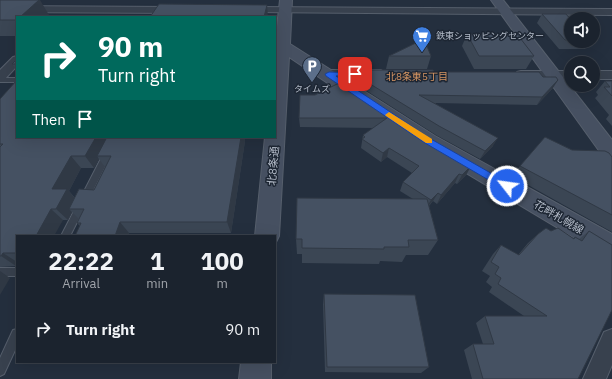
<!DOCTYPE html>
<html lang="en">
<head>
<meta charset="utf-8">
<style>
	body { margin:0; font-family:"IBM Plex Sans","Noto Sans JP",sans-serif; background:#282f3a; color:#f1f3f6; height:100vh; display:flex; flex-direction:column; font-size:15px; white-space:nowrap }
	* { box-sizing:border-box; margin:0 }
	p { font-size:13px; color:#a0a4aa }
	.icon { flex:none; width:22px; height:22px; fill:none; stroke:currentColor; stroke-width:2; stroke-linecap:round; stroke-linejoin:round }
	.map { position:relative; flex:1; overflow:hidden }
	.sheet { position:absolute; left:16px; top:235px; width:260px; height:128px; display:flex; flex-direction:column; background:#1b232e; border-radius:0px; box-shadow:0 4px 16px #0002,0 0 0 1px #39404a }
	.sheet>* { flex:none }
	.top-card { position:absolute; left:16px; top:16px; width:260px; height:122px; border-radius:0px; box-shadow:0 4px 16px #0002,0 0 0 1px #39404a; background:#00695c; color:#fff; overflow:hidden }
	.buttons { position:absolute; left:564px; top:12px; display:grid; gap:8px }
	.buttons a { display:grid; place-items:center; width:36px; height:36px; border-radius:50%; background:#1b232e; box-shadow:0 4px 16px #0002,0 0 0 1px #39404a; font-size:20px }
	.pin { position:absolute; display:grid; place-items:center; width:34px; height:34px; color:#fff; margin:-17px; border-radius:8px; box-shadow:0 2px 6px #0006 }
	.me { position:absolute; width:44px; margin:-22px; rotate:300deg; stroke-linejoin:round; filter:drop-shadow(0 0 3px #0008) }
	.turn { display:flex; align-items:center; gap:14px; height:84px; padding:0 16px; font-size:18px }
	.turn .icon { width:52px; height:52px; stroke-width:2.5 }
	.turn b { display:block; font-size:28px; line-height:34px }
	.then { display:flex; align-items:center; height:38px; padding:0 16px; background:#0003; gap:8px; font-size:15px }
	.eta { display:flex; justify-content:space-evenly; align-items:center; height:68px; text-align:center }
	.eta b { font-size:24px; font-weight:800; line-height:28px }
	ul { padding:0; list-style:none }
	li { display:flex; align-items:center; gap:12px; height:52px; padding:0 16px }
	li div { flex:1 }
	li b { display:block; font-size:15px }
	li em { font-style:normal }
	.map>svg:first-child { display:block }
</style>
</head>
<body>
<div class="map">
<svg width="612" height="379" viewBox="0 0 612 379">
	<rect width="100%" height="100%" fill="#242f3e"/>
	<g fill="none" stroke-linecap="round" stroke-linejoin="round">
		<!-- lane casing -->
		<g stroke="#565f6c" stroke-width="2">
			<g id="lane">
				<rect x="0" y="78" width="17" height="4"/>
				<polygon points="112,137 120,137 70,236 61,236"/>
				<rect x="0" y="268" width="17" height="8"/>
				<polygon points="17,329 17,346 4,374 0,376 0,358 13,330"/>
			</g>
		</g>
		<!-- street casing -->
		<g stroke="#565f6c" stroke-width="2">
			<g id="street">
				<polygon points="0,6 176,7 181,10 176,13 0,12"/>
				<polygon points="246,7 612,9 612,15 243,12 241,10"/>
				<polygon points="17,56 17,66 4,80 0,81 0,70 13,57"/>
				<polygon points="329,70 381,70 387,74 381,78 325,76 323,74"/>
				<polygon points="521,71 571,71 571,79 517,78 515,75 517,72"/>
				<rect x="593" y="71" width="19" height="8"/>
				<polygon points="612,329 612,365 606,379 583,379 604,332"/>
			</g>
		</g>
		<!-- secondary casing -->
		<g stroke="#565f6c" stroke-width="2">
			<g id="secondary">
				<polygon points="280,0 292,0 290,44 435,136 612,234 612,258 603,255 421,146 289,57 279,236 275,244 275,236 255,236 265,137 275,137 275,45"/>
				<polygon points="491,0 503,0 612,140 612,161 605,159"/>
				<polygon points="241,362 271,362 271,379 239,379"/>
			</g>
		</g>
		<!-- lane -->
		<use href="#lane" fill="#38414e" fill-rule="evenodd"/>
		<!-- street -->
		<use href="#street" fill="#38414e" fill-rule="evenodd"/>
		<!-- secondary -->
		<use href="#secondary" fill="#465061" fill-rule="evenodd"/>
	</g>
	<!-- wall -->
	<g fill="#3b4654" fill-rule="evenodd">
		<polygon points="0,0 49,15 17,17 17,36 0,36"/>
		<polygon points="542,14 571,20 571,41 590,41 585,49 559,49 537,23"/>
		<polygon points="467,34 534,56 526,69 474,69 462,46"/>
		<polygon points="389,56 431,56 427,69 386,69"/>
		<polygon points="17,59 17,71 12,64"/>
		<polygon points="434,72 553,88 537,105 435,103 493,146 480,159 436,135 356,84 357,76"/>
		<polygon points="605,81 612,81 612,126 606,119 609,115 595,98 598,95 596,92"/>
		<polygon points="339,83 424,138 471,166 466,175 457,184 455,183 437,204 433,201 429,206 438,240 428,255 406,255 402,262 380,261 379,264 302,263 302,254 297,254 296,239 413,199 400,191 403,182 412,173 387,157 381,162 361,148 363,135 374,128 300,127 299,118 315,95"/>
		<path d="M 0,99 L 17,137 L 244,137 L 245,141 L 231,233 L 129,233 L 128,236 L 75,236 L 80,226 L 77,223 L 79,219 L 72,212 L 68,220 L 63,220 L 17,236 L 17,265 L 16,266 L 0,267 ZM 99,159 L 105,167 L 94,190 L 75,198 L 69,191 L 81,168 L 94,168 Z"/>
		<polygon points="572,150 612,157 612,232 512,176 520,166"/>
		<polygon points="551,231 573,238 575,237 579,239 589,231 578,379 472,379 464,350 473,344 483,344 476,323 485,316 524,316 489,292 492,287 486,282 490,276 482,271 493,254 501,245 518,255 528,243 538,234"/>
		<polygon points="324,294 429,367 421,373 325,372 323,304"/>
	</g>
	<!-- shaded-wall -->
	<g fill="#303945">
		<polygon points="39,0 40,0 49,15 47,17 20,17"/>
		<polygon points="267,5 268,17 264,17"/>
		<polygon points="558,80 553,88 537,105 542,97"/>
		<polygon points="96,137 110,137 97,156 99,159 94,168 85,156"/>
		<polygon points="241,137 244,137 245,141 231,233 227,222"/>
		<polygon points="498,138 493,146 480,159 485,151"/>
		<polygon points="389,148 387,157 381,162 383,153"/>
		<polygon points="71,156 81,168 69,191 77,201 69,209 72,212 68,220 56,209 52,189"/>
		<polygon points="471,166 466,175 457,184 462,175"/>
		<polygon points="459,174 455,183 437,204 441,195"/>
		<polygon points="438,193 433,201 426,208 431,200"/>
		<polygon points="51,209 63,220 54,236 36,236"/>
		<polygon points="120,222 129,233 128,236 115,236"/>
		<polygon points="3,253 17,262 16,266 1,256"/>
		<polygon points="0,271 10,278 0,295"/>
	</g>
	<!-- building -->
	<g fill="#455162" stroke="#303945">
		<polygon points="0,0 39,0 20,17 17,17 17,20 0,20"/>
		<polygon points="159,4 267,5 264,17 150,17"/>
		<polygon points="542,14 566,14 571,20 571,40 565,40"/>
		<polygon points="467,34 517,34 534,56 479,56"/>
		<polygon points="424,39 431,56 389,56"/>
		<polygon points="17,59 17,64 12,64"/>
		<polygon points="370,70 433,70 434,72 539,72 543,77 556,77 558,80 542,97 419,95 498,138 485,151 439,126 357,76"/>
		<polygon points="17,80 17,137 96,137 85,156 71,156 52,189 67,189 56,209 51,209 36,236 17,236 17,253 3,253 1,256 0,256 0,147 3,144 0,144 0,99"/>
		<polygon points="605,81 612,81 612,96 604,87 610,87"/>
		<polygon points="339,83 424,138 471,166 462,175 459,174 441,195 438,193 431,200 403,182 419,166 389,148 383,153 362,139 365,137 363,135 387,118 299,118 300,95 315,95"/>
		<polygon points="107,137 241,137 227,222 120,222 115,236 75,236 81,223 77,223 84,209 69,209 79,189 94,190 111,156 97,156"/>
		<polygon points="545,137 572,150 605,151 609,153 612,157 612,215 520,166"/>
		<polygon points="297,198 427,199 438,240 408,240 409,247 384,247 384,249 302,248 302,239 296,239"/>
		<polygon points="546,228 551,231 558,228 574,239 575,237 582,241 589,231 612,245 612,310 578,379 483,379 473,344 494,344 485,316 547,316 498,284 501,278 495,274 499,267 491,262 501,245 519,255 538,234"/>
		<polygon points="324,294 415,295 429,367 327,367"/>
	</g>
	<!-- route -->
	<polygon fill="#2563eb" stroke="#184099" points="329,72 358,73 358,76 336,76 431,139 510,184 510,189 504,189 425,143 326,76 325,74"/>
	<!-- slow -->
	<polygon fill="#f59e0b" points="389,112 432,139 432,143 426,143 386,116 385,115"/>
	<!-- icons -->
	<defs>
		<g id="supermarket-pin" transform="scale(1)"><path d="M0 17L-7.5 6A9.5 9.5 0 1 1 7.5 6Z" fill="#3f7fe0" stroke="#1d2633"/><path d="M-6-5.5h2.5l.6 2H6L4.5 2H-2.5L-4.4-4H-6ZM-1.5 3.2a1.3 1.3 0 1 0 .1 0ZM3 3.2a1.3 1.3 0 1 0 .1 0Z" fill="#fff"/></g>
		<g id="parking-pin" transform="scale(1)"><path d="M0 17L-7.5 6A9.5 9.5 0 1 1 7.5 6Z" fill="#5c6f8a" stroke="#1d2633"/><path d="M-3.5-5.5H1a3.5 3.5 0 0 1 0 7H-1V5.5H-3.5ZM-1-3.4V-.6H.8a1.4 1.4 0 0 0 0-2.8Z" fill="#fff"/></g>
	</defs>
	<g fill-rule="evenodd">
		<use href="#supermarket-pin" x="422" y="36"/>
		<use href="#parking-pin" x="312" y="66"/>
	</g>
	<g text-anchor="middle" stroke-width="3" stroke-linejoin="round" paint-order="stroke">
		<!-- far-poi labels -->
		<g font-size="9" fill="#b4bcc9" stroke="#1d2633" text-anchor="start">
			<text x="436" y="39">鉄東ショッピングセンター</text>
			<text x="312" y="92" text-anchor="middle">タイムズ</text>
		</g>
		<!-- far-neighbourhood labels -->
		<g font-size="10" fill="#d59563" stroke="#1d2633">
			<text x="417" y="80">北8条東5丁目</text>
		</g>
		<!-- street labels -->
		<g font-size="11" fill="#b4bcc9" stroke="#1d2633">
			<text transform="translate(273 166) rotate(-85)" y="4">北8条通</text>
			<text transform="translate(559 217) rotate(30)" y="4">花畔札幌線</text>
		</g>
	</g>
</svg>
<div class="buttons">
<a><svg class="icon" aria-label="sound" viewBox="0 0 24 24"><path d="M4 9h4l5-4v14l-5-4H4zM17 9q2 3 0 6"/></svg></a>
<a><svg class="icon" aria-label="search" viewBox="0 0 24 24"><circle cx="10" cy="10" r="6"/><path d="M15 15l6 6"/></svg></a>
</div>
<div class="pin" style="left:355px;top:74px;background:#d93025"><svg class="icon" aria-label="arrive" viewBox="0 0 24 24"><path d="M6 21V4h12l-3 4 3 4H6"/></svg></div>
<svg class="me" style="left:507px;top:186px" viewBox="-20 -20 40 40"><circle r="17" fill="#2563eb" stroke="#fff" stroke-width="3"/><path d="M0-11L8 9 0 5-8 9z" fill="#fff"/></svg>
<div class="top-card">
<div class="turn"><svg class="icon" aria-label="right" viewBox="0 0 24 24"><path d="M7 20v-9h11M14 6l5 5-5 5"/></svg><div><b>90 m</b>Turn right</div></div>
<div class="then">Then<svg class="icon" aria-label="arrive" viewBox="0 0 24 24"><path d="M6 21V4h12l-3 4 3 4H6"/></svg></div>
</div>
<section class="sheet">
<div class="eta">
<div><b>22:22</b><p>Arrival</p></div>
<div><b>1</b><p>min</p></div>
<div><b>100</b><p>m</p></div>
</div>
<ul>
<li><svg class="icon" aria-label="right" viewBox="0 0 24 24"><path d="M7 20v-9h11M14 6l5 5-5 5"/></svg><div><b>Turn right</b></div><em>90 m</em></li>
</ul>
</section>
</div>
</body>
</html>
